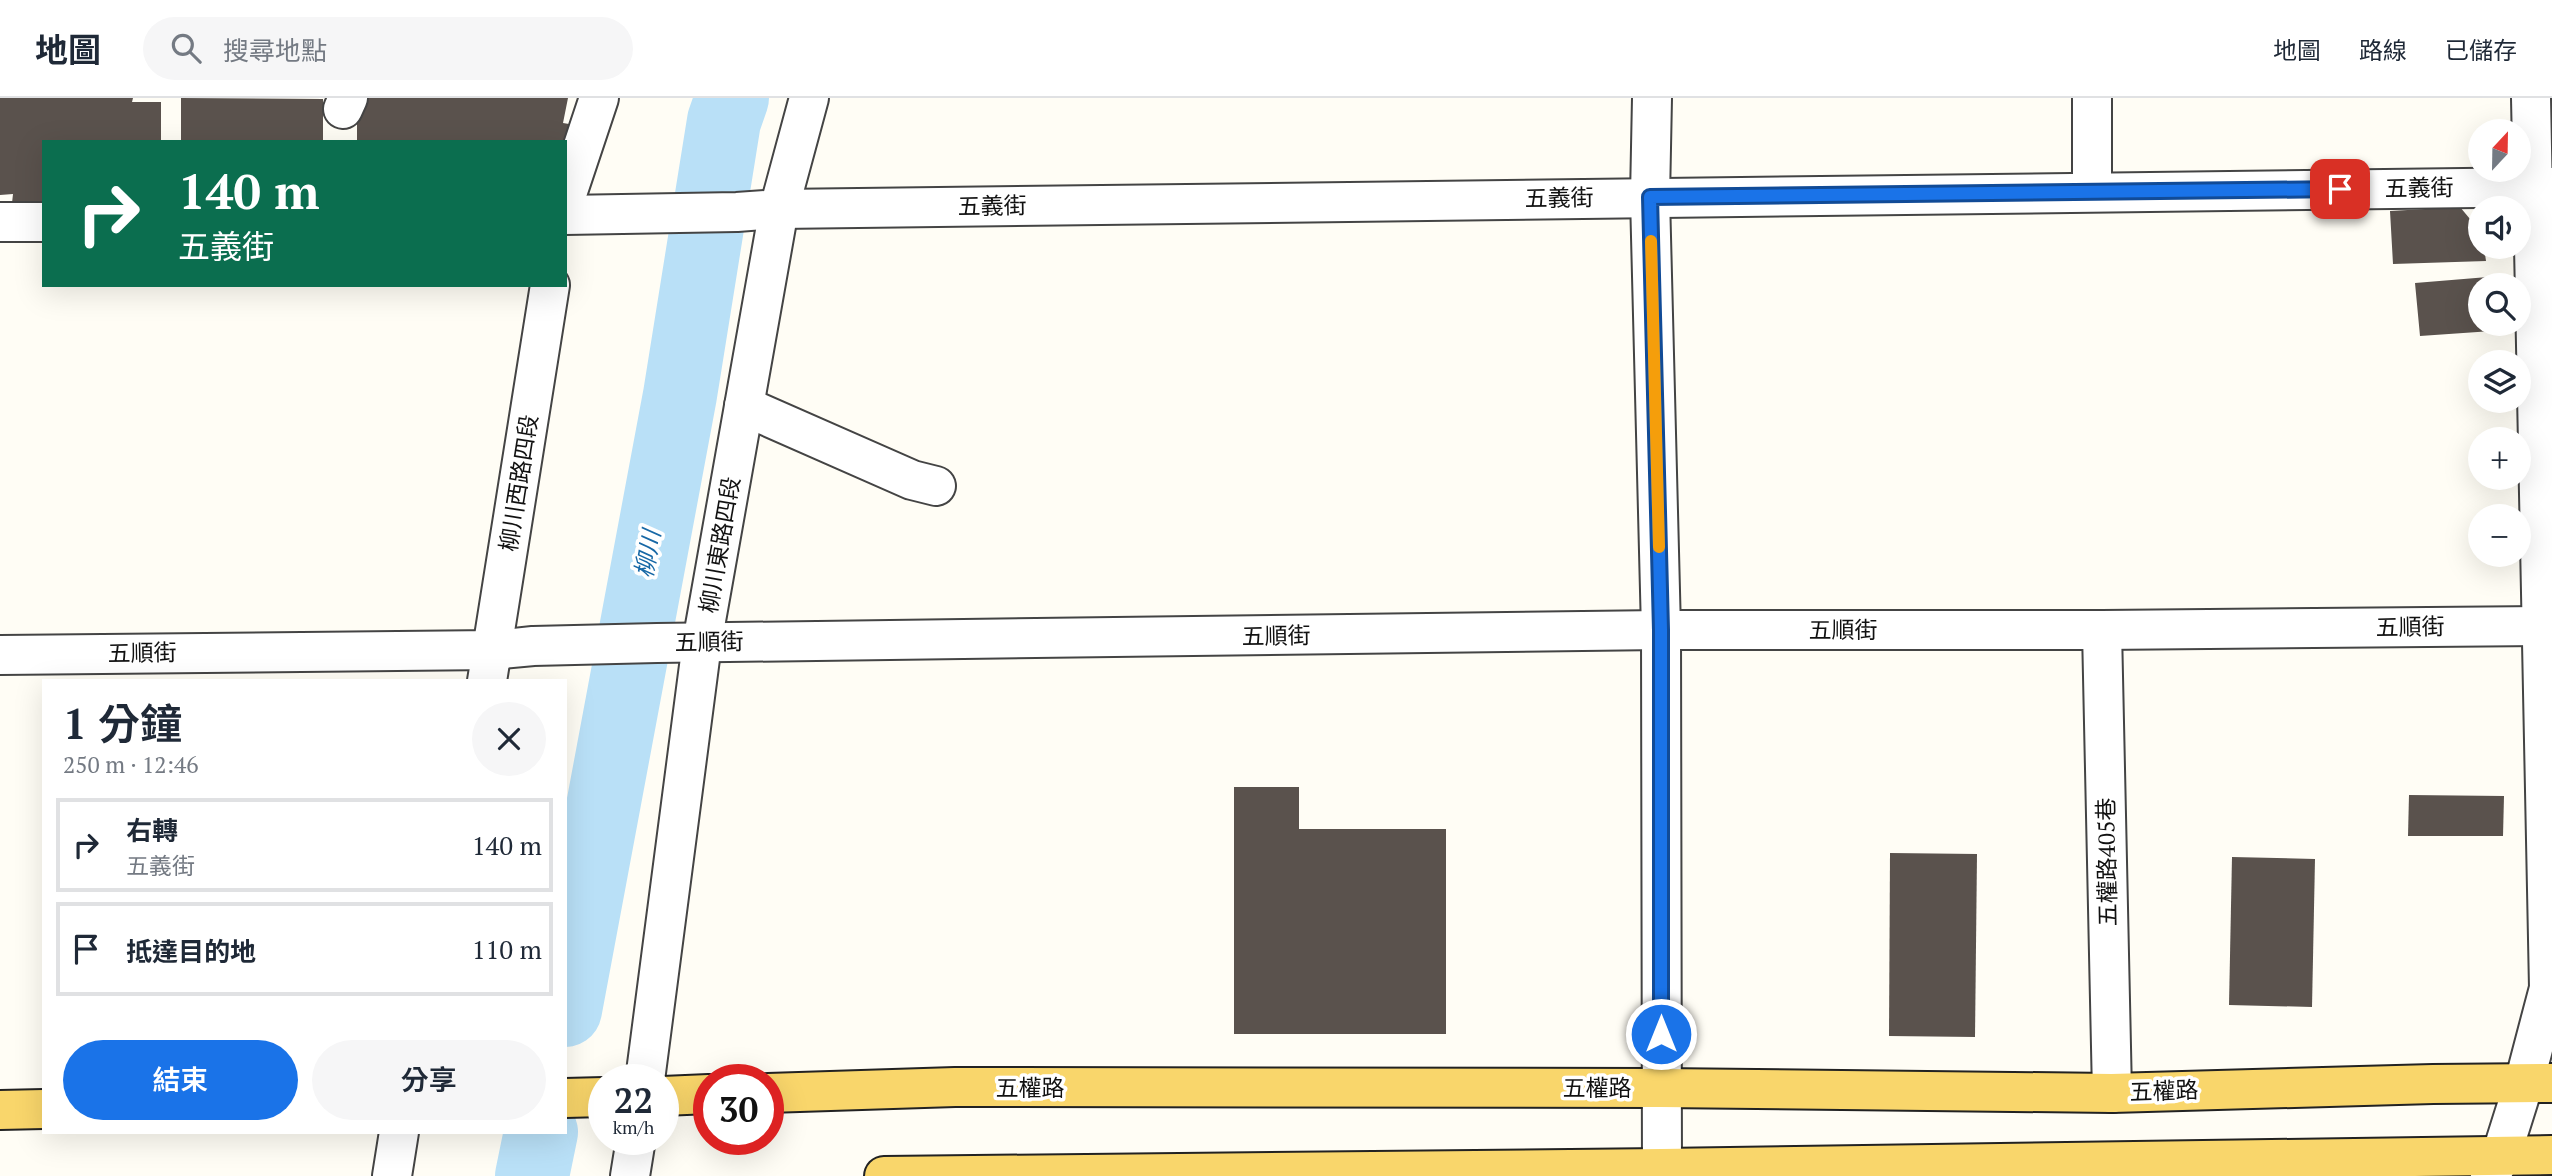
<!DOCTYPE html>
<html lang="zh-TW">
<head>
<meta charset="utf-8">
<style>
	body { margin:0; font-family:"PT Serif","Noto Sans TC",serif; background:#f6f6f7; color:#1f2937; height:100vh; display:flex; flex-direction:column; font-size:26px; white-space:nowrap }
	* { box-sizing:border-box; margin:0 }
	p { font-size:23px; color:#747a83 }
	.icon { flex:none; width:38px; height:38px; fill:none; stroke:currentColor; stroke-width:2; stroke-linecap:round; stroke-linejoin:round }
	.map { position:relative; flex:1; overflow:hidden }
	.details { position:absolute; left:42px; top:581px; width:525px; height:455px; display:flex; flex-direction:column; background:#fff; border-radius:0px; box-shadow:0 7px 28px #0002 }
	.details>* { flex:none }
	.hud { position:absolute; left:42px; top:42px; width:525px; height:147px; border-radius:0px; box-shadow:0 7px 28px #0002; background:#0b6e4f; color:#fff; overflow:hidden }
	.needle { width:46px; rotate:22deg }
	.tools { position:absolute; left:2468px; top:21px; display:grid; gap:14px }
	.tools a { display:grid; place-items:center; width:63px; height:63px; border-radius:50%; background:#fff; box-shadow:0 7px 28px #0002; font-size:35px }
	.speed { position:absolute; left:588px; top:966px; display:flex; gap:14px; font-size:35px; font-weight:700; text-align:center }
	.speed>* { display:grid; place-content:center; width:91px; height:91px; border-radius:50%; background:#fff; box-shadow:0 7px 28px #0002; line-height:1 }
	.speed small { font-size:18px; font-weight:400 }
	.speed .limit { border:10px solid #d22; background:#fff; color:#111 }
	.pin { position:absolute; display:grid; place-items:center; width:60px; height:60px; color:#fff; margin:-30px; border-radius:14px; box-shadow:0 4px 10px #0006 }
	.me { position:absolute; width:77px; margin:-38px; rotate:0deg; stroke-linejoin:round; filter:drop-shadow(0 0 5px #0008) }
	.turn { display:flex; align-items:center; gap:24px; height:147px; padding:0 21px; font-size:32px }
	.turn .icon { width:91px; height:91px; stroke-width:2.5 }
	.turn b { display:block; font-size:49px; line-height:60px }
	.round { display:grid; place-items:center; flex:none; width:74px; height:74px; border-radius:37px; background:#f6f6f7 }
	.summary { display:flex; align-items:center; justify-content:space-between; height:119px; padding:0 21px }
	h1 { font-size:42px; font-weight:600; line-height:52px }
	.primary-button { display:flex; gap:14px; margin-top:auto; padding:14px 21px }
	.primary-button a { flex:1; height:80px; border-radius:42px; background:#1a73e8; color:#fff; font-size:28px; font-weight:600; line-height:80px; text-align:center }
	.primary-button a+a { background:#f6f6f7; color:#1f2937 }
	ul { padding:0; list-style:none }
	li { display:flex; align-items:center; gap:21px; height:94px; margin:0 14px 10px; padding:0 7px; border:4px solid #e0e1e3; border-radius:0px }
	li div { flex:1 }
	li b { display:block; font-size:26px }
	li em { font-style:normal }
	header { display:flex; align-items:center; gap:42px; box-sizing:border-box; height:98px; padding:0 35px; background:#fff; border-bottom:2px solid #e0e1e3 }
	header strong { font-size:33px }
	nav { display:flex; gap:38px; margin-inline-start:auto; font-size:24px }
	.search { width:490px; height:63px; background:#f6f6f7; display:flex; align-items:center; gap:18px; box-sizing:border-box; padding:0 24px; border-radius:38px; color:#747a83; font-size:26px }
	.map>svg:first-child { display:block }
</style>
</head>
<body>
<header>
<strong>地圖</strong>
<div class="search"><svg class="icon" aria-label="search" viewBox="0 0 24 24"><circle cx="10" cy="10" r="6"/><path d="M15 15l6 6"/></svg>搜尋地點</div>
<nav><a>地圖</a><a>路線</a><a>已儲存</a></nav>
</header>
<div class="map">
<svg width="2552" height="1078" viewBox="0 0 2552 1078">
	<rect width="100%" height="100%" fill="#fffdf5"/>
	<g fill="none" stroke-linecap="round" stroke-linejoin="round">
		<!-- river -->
		<g stroke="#b9e0f7" stroke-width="74">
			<polyline points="565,912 680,297 724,23 732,0"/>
			<polyline points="532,1078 541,1034"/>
		</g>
	</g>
	<!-- building -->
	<g fill="#5a524d">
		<polygon points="0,0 133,0 132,4 161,4 161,44 44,44 44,113 11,114 13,96 0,97"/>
		<polygon points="181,0 323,1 323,44 181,44"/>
		<polygon points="365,0 568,0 563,25 569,26 564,44 357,44 357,21"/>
		<polygon points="2460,109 2480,133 2480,149 2484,149 2486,163 2393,166 2390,113"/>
		<polygon points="2488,179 2488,187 2480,187 2480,226 2491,226 2492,233 2420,238 2415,185"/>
		<polygon points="1234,689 1299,689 1299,731 1446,731 1446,936 1234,936"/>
		<polygon points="2409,697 2504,698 2503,738 2408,738"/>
		<polygon points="1890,755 1977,756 1975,939 1889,938"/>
		<polygon points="2232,759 2315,761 2312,909 2229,907"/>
	</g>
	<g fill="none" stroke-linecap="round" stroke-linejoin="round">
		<!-- minor casing -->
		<g stroke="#444" stroke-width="42">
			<g id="minor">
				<polyline points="1652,0 1650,99 1661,532 1662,1078"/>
				<polyline points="2092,0 2092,94"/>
				<polyline points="343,11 348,0"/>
				<polyline points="565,102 599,0"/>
				<polyline points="565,117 737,114 779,111 2552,89"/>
				<polyline points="0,124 44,124"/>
				<polyline points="744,308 912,382 936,388"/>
				<polyline points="2102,532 2112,995"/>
				<polyline points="0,557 493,552 533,548 657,545 1661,532 2102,532 2552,528"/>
				<polyline points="487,583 550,187"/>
				<polyline points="645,982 702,545 779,111 809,0"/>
				<polyline points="392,1078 399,1034"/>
				<polyline points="630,1078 636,1041"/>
				<polyline points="2490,1078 2501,1058 2524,985 2549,890 2531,0"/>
			</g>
		</g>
		<!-- major casing -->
		<g stroke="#222" stroke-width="42">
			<g id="major">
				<polyline points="768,995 955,989 1661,990 2112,995 2433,986 2552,985"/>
				<polyline points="663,998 709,996"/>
				<polyline points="565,1000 604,999"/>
				<polyline points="0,1012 44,1011"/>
				<polyline points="884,1078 1662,1070 2552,1057"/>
			</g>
		</g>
		<!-- minor -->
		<use href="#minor" stroke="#fff" stroke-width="38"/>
		<!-- major -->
		<use href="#major" stroke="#f9d66b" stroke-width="38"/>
	</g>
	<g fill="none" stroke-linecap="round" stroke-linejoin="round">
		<!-- route casing -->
		<g stroke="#114b97" stroke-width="18">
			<polyline id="route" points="1661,936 1661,532 1650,99 2340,91"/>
		</g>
		<!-- route -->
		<use href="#route" stroke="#1a73e8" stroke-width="12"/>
		<!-- slow -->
		<polyline stroke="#f59e0b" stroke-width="12" points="1651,143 1659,449"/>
	</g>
	<g text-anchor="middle" stroke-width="7" stroke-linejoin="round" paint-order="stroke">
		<!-- street labels -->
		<g font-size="23" fill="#111" stroke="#fff">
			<text transform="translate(2419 90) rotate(-1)" y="8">五義街</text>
			<text transform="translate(1559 100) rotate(-1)" y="8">五義街</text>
			<text transform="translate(992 108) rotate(-1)" y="8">五義街</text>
			<text transform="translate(519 385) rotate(-81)" y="8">柳川西路四段</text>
			<text transform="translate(720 447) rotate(-80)" y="8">柳川東路四段</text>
			<text transform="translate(2410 529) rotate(-1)" y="8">五順街</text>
			<text x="1843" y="540">五順街</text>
			<text transform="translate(1276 538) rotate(-1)" y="8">五順街</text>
			<text transform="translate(709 544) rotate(-1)" y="8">五順街</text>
			<text transform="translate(142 555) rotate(-1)" y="8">五順街</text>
			<text transform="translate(2107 764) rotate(-91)" y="8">五權路405巷</text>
			<text x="1030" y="998">五權路</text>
			<text x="1597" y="998">五權路</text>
			<text transform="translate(2164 993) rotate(-2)" y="8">五權路</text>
		</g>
		<!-- water labels -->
		<g font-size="24" font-style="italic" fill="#1768a6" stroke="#fff">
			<text transform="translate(648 456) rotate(-80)" y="8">柳川</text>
		</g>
	</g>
</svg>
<div class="tools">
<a><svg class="needle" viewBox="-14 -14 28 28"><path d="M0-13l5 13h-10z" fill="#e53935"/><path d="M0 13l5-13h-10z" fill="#747a83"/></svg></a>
<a><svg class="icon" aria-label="sound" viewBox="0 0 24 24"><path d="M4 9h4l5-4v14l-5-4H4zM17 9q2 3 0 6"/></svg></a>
<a><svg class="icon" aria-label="search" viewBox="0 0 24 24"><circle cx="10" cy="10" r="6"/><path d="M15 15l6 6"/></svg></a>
<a><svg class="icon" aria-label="layers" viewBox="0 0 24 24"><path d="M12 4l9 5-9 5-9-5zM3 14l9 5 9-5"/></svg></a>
<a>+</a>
<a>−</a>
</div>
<div class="speed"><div>22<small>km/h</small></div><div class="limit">30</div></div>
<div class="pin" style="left:2340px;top:91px;background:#d93025"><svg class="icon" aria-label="arrive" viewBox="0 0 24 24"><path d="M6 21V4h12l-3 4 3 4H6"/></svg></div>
<svg class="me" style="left:1661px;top:936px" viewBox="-20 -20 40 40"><circle r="17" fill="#1a73e8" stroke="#fff" stroke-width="3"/><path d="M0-11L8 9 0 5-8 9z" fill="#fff"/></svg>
<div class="hud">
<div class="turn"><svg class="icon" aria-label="right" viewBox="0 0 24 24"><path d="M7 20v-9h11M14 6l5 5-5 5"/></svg><div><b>140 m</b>五義街</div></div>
</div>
<section class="details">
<div class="summary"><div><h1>1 分鐘</h1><p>250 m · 12:46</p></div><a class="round"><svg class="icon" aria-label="close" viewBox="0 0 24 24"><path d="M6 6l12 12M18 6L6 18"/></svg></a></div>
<ul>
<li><svg class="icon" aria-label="right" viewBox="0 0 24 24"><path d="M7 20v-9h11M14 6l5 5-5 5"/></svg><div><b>右轉</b><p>五義街</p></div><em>140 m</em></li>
<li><svg class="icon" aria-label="arrive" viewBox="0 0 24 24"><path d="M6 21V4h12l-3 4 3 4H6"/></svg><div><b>抵達目的地</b></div><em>110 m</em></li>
</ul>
<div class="primary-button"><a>結束</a><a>分享</a></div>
</section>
</div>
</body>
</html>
